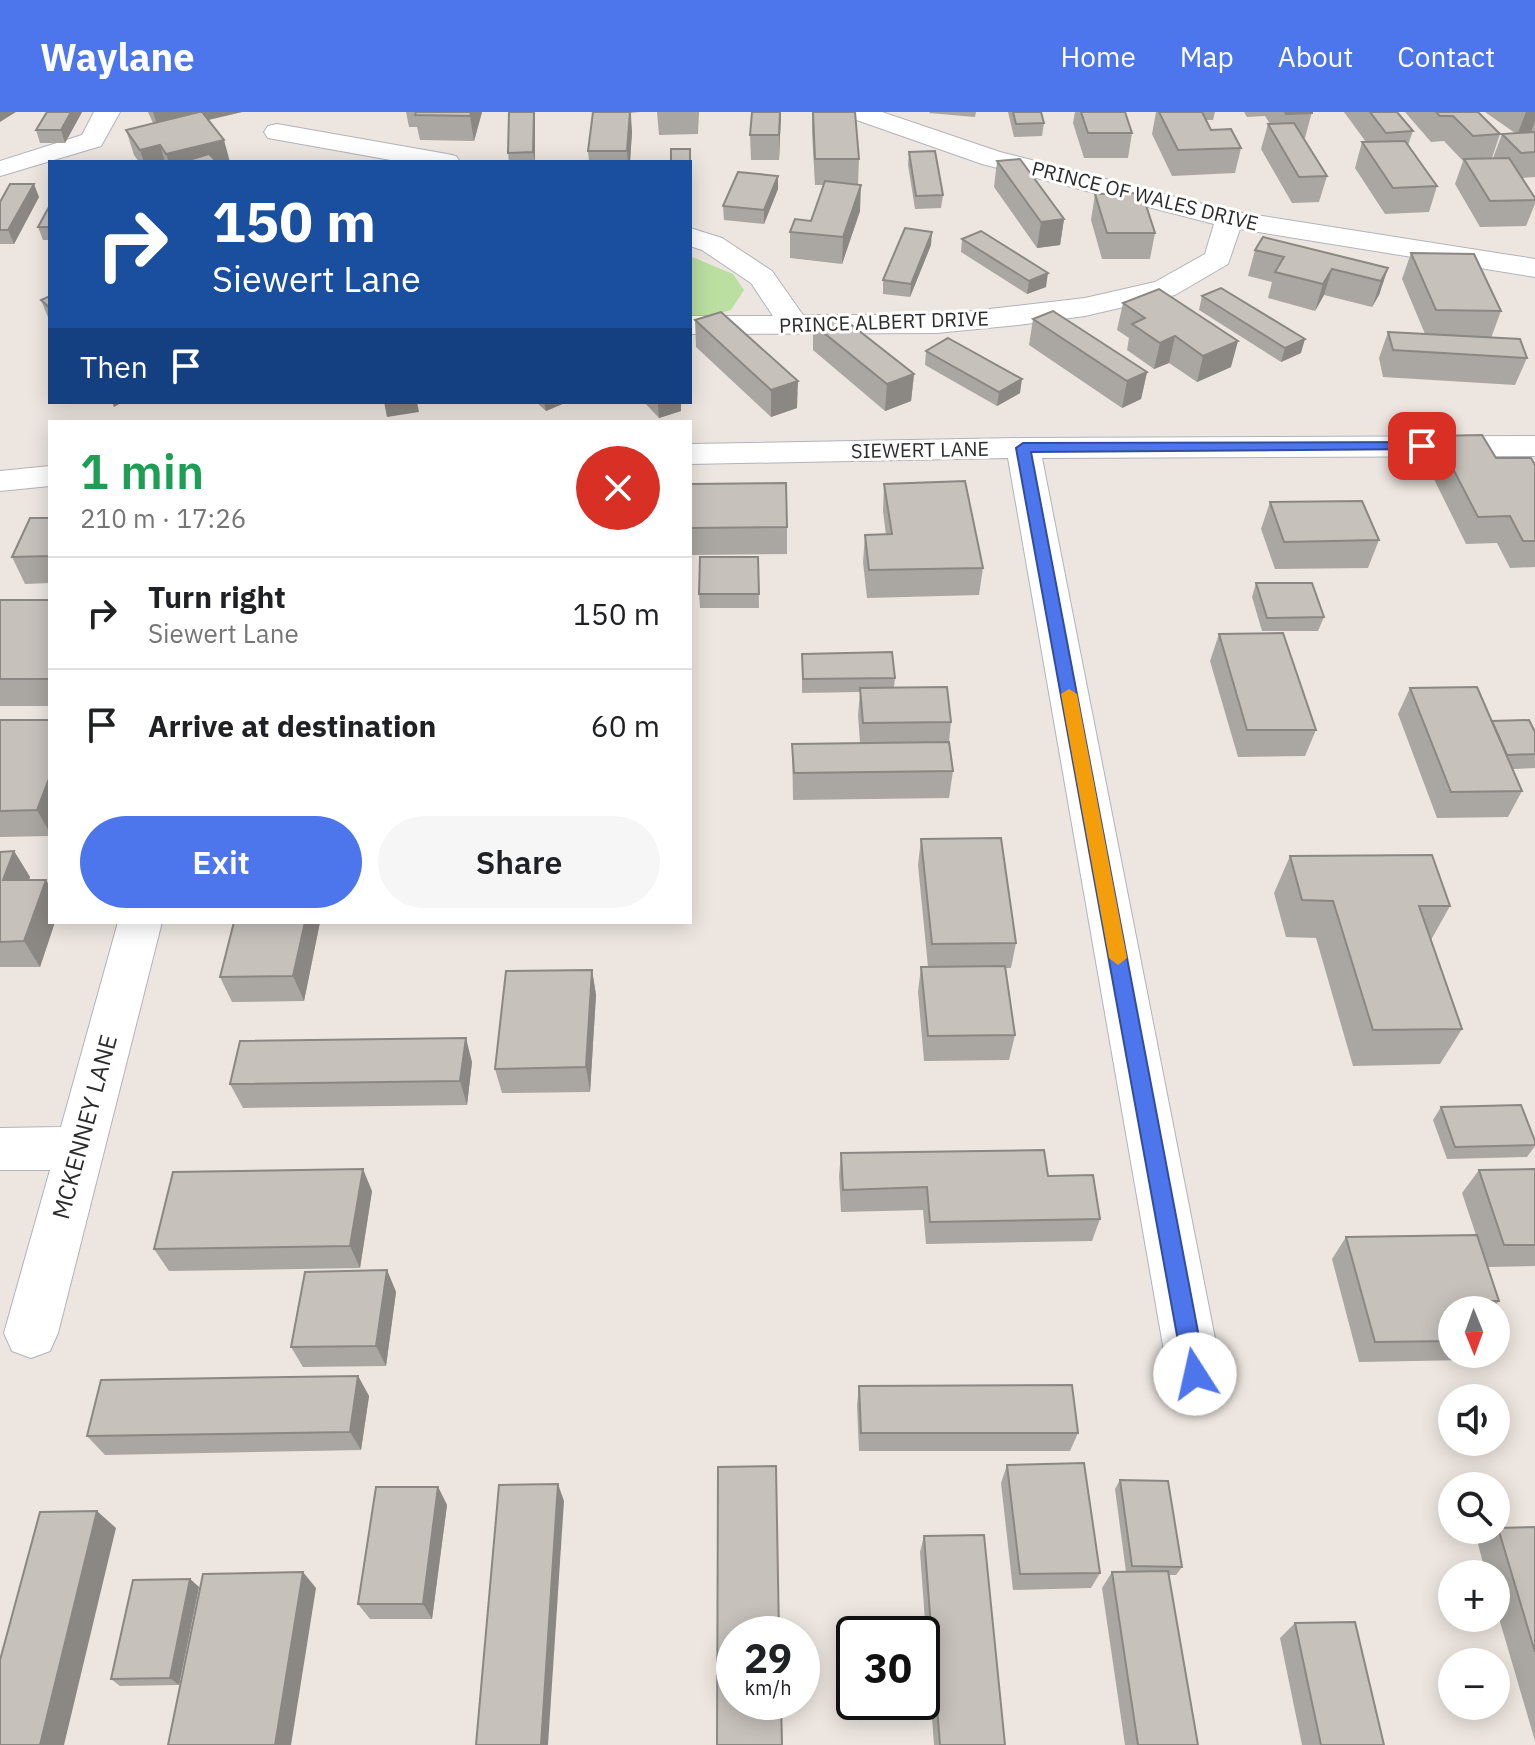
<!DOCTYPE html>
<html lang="en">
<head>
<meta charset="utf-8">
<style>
	body { margin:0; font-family:"IBM Plex Sans",sans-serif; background:#f6f6f6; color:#202124; height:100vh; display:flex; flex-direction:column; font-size:30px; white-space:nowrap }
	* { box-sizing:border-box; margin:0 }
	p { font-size:26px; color:#757577 }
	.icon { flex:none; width:44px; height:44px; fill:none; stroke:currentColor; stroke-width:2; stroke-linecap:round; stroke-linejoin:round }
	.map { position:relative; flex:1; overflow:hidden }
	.drawer { position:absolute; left:48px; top:308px; width:644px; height:504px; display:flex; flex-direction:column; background:#fff; border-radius:0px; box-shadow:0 4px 20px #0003 }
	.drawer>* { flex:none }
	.top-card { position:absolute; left:48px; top:48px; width:644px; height:244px; border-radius:0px; box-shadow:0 4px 20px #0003; background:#1a4fa0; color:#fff; overflow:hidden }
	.needle { width:52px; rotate:179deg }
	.controls { position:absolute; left:1438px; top:1184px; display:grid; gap:16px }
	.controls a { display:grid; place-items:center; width:72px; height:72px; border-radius:50%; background:#fff; box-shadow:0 4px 20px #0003; font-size:40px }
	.speed { position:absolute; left:716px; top:1504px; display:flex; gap:16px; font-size:40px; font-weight:700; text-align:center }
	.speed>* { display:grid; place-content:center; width:104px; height:104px; border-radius:50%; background:#fff; box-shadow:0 4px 20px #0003; line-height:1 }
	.speed small { font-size:20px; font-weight:400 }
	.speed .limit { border:4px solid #111; border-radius:12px; background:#fff; color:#111 }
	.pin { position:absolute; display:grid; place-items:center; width:68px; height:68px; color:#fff; margin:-34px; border-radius:16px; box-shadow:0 4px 12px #0006 }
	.me { position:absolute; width:88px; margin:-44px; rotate:350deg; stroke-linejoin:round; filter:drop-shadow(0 0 6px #0008) }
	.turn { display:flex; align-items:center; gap:28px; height:168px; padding:0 32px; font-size:36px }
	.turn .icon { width:104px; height:104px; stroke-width:2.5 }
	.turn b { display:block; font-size:56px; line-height:68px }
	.then { display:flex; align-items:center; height:76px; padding:0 32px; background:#0003; gap:16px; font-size:30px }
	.round { display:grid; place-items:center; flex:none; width:84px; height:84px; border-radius:42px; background:#f6f6f6 }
	.summary { display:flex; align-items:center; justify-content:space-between; height:136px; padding:0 32px }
	h1 { font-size:48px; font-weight:600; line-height:60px; color:#1e9e55 }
	.action { display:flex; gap:16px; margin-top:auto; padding:16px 32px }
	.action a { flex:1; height:92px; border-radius:48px; background:#4d76ed; color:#fff; font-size:32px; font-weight:600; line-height:92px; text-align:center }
	.action a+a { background:#f6f6f6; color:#202124 }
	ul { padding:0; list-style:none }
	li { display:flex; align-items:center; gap:24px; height:112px; padding:0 32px; border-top:2px solid #e0e0e0 }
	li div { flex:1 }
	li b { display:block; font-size:30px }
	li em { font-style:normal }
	header { display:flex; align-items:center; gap:48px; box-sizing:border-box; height:112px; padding:0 40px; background:#4d76ed; color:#fff }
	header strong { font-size:38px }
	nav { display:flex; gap:44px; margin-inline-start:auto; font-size:28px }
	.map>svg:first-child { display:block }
</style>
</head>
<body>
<header>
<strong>Waylane</strong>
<nav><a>Home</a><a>Map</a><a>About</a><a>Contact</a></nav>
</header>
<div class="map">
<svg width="1535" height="1633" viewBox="0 0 1535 1633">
	<rect width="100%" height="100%" fill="#ede6e0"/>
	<!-- green -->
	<polygon fill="#badfa1" points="690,144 733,162 744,178 731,198 710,204 690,205"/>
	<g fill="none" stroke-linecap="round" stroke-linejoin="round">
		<!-- minor casing -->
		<g stroke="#b0b3bc" stroke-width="2">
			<g id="minor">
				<polygon points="94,0 120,0 101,34 0,64 0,49 82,23"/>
				<polygon points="844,0 882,0 1000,40 1230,99 1535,147 1535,165 1240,117 1228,152 1175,183 1085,204 1018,213 937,221 690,222 690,204 773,204 751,171 702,138 690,134 690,116 722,126 772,159 803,203 937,203 1085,186 1155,170 1205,142 1214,112 982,52 848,5"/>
				<polygon points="277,12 447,42 456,44 460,50 402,50 268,26 264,20 268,14"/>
				<polygon points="1535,324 1535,344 1042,346 1222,1262 1214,1280 1195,1288 1176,1280 1168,1262 1008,346 690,352 690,332 1023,326"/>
				<polygon points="50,354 50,374 0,379 0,359"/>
				<polygon points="118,810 162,810 58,1221 50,1239 31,1246 12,1239 4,1221 50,1058 0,1058 0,1016 61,1015"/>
			</g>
		</g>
		<!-- minor -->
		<use href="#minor" fill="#fff" fill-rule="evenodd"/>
	</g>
	<!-- wall -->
	<g fill="#aaa6a1">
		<polygon points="82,0 65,31 40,31 36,18"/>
		<polygon points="148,0 242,0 209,8 230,50 139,50 134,43 126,18 153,11"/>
		<polygon points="406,0 482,0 474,29 420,28 417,15 409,15"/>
		<polygon points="535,0 535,50 509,50 508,41"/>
		<polygon points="591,0 640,0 631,1 632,20 630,50 589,50 588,39 593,1"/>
		<polygon points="657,0 699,0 698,22 659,23"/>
		<polygon points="752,0 781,0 779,48 751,48 750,23"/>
		<polygon points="812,0 859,47 858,73 860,99 842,152 790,146 790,120 811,109 824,73 815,73 812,21"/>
		<polygon points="930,0 976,0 975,5 929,1"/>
		<polygon points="1008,0 1041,0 1044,11 1042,24 1014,25"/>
		<polygon points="1075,0 1125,0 1132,21 1128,46 1084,46 1073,11"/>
		<polygon points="1156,0 1215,0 1213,8 1206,8 1211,18 1241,36 1235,61 1172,64 1152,22"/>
		<polygon points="1244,0 1312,0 1305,26 1303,26 1327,64 1319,90 1292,91 1261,37 1268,12 1270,12 1265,4 1247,5"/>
		<polygon points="1344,0 1397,0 1413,19 1408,33 1437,74 1429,100 1385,102 1355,56 1362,30 1366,30"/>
		<polygon points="1405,0 1478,0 1500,22 1492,46 1493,46 1502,22 1515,21 1485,0 1535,0 1535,65 1522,66 1535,86 1535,92 1526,114 1480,115 1455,72 1463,49 1444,29 1431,30"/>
		<polygon points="909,40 943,83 941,96 915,97 908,53"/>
		<polygon points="997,49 1064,107 1060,133 1037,136 994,75"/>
		<polygon points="778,64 778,77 764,112 724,108 723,94"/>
		<polygon points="1095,82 1155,121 1150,147 1102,147 1091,108"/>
		<polygon points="39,85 14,132 0,132 0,90"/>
		<polygon points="50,93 50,128 43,128 38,115"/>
		<polygon points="962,127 1046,175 1027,182 961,140"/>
		<polygon points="931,133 910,185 883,182 883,168"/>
		<polygon points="1255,138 1388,156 1379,183 1372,195 1324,183 1315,199 1268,186 1272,170 1248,164"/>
		<polygon points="1411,141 1501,199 1491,226 1527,246 1515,273 1383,265 1379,246 1388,220 1425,222 1402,167"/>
		<polygon points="50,184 50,210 41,188"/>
		<polygon points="1202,184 1301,241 1281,250 1199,198"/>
		<polygon points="1123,191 1231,255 1197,270 1169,251 1154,257 1127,238 1129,226 1117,218"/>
		<polygon points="1033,207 1147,260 1141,287 1122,296 1029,233"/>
		<polygon points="695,208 797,296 771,305 696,235"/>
		<polygon points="813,212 914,262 911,289 885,299 813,238"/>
		<polygon points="926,239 1020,281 997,294 925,253"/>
		<polygon points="536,290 567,290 546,299"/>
		<polygon points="644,290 681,290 681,299 659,306"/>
		<polygon points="1436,324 1496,346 1535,353 1535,455 1510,456 1497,431 1466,432 1426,351"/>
		<polygon points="690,372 787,415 787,442 690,443"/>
		<polygon points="884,372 983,456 979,483 867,486 863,450 865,423 886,423 883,399"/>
		<polygon points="1270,390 1379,428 1368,456 1275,457 1261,417"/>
		<polygon points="50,406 50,471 25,472 12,445"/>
		<polygon points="758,445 759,496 700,496 699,482"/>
		<polygon points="1256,471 1324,505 1318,519 1262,519 1252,485"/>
		<rect x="0" y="488" width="50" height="106"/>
		<polygon points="1219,522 1316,618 1305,644 1238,645 1210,549"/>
		<polygon points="802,542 895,566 894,575 951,610 949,630 953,659 949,686 793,688 792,632 860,631 858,603 860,580 802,581"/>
		<polygon points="1410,576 1492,609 1535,620 1535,656 1513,657 1522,679 1508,705 1437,706 1398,602"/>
		<polygon points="0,608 50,608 50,724 0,725"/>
		<polygon points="921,727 1016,831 1011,856 1005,856 1015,923 1009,948 924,949 918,880 921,855 928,855 918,753"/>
		<polygon points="14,739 30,765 29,768 46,768 50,775 50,810 55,810 40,855 0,855 0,740"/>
		<polygon points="1290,744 1450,794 1431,828 1462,917 1440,952 1353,954 1316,826 1286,825 1274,781"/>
		<polygon points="234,810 320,810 304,889 232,890 220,865"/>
		<polygon points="592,858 596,883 590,980 502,981 495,957"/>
		<polygon points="472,950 467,993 243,996 230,972"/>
		<polygon points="1441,995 1535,1029 1535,1034 1527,1045 1447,1047 1433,1008"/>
		<polygon points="841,1041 1048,1064 1100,1107 1092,1129 926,1132 923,1098 841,1100 839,1064"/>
		<polygon points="1535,1057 1535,1154 1488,1155 1499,1189 1491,1198 1452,1198 1452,1242 1474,1242 1469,1248 1359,1250 1332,1147 1346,1125 1476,1123 1462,1081 1479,1058"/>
		<polygon points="372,1079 360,1156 169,1159 154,1137"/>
		<polygon points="387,1158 396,1180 386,1254 303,1255 291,1235"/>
		<polygon points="358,1264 369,1284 361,1338 105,1343 87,1324"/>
		<polygon points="859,1274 1078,1321 1070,1339 859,1339 857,1294"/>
		<polygon points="1007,1353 1100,1461 1091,1476 1013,1478 1001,1371"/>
		<polygon points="1120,1368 1182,1455 1176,1463 1169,1463 1198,1633 1125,1633 1102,1476 1112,1460 1126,1460 1115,1377"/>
		<polygon points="438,1375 447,1393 432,1507 370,1507 358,1492"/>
		<polygon points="1535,1415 1535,1629 1496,1496 1496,1462 1486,1462 1478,1432 1498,1416"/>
		<polygon points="924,1424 1005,1633 934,1633 920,1440"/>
		<polygon points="190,1467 199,1475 179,1573 120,1574 111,1567"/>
		<polygon points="1295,1511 1384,1633 1302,1633 1280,1526"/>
	</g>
	<!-- shaded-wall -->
	<g fill="#8b8783">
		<polygon points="0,0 16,0 0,10"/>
		<polygon points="71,0 82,0 65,31 61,18"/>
		<polygon points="153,0 242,0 159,19"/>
		<polygon points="471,0 482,0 474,29 470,4"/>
		<polygon points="534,0 535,0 535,50 533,40"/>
		<polygon points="630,0 632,20 630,50 628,50 627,39"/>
		<polygon points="780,0 781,0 779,48 779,23"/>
		<polygon points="1526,0 1535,0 1535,9 1531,20 1517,23"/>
		<polygon points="224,28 230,50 169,50 166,42"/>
		<polygon points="160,33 165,50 144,50 140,38"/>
		<polygon points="778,64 778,77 764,112 764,98"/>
		<polygon points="34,72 39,85 14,132 8,118"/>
		<polygon points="861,73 860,99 842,152 843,125"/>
		<polygon points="1064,107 1060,133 1037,136 1041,110"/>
		<polygon points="932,120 931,133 910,185 911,172"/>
		<polygon points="1388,156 1379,183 1372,195 1381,169"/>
		<polygon points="1332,157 1324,183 1315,199 1323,172"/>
		<polygon points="1048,161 1046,175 1027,182 1029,169"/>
		<polygon points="1175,224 1169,251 1154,257 1160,231"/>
		<polygon points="1305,227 1301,241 1281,250 1285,236"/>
		<polygon points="1238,229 1231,255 1197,270 1203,244"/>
		<polygon points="1147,260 1141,287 1122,296 1127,269"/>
		<polygon points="914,262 911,289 885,299 887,272"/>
		<polygon points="1022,267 1020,281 997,294 999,280"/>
		<polygon points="798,269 797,296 771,305 771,278"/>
		<polygon points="112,290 123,290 114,295"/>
		<polygon points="384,290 417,290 419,300 387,305"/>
		<polygon points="544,290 567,290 546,299"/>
		<polygon points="665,290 681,290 681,299 659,306 658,292"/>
		<polygon points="50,664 50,721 37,698"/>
		<polygon points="14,739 30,765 19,794 3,768"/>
		<polygon points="46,768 50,775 50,810 55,810 40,855 24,829"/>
		<polygon points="305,810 320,810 304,889 293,864"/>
		<polygon points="592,858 596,883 590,980 586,955"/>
		<polygon points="466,926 472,950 467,993 460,969"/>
		<polygon points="363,1057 372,1079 360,1156 350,1134"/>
		<polygon points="387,1158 396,1180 386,1254 376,1234"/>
		<polygon points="358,1264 369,1284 361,1338 350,1320"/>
		<polygon points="558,1372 564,1389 548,1633 541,1633"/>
		<polygon points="438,1375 447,1393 432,1507 423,1492"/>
		<polygon points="97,1399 116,1416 64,1633 40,1633"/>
		<polygon points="303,1460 316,1476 291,1633 275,1633"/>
		<polygon points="190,1467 199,1475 179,1573 170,1566"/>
	</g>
	<!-- building -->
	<g fill="#c6c1bb" stroke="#8b8783" stroke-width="2">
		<polygon points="47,0 71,0 61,18 36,18"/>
		<polygon points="199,0 202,0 224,28 166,42 160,33 140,38 126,18"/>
		<polygon points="416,0 471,0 470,4 415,3"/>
		<polygon points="509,0 534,0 533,40 508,41"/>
		<polygon points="593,0 630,0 627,39 588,39"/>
		<polygon points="752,0 780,0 779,23 750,23"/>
		<polygon points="813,0 855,0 859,47 815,47"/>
		<polygon points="1013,0 1041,0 1044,11 1016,12"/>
		<polygon points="1081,0 1125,0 1132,21 1088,21"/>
		<polygon points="1159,0 1202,0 1211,18 1231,17 1241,36 1178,38"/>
		<polygon points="1285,0 1312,0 1312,1 1286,2"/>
		<polygon points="1370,0 1397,0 1413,19 1386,21"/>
		<polygon points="1436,0 1478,0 1500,22 1473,24 1453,4 1440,4"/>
		<polygon points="1294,11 1327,64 1299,65 1268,12"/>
		<polygon points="1535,20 1535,40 1521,41 1502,22"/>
		<polygon points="1405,29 1437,74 1393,76 1362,30"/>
		<rect x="671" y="37" width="19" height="13"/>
		<polygon points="935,39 943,83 916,84 909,40"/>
		<polygon points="209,42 217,50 182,50"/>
		<polygon points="1509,46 1535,86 1535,88 1490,89 1464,47"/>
		<polygon points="1020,47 1064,107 1041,110 997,49"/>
		<polygon points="738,60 778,64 764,98 723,94"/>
		<polygon points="825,69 861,73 843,125 790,120 795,107 811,109"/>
		<polygon points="10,72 34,72 8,118 0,118 0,90"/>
		<polygon points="1142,81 1155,121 1107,121 1095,82"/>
		<polygon points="50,93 50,115 38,115"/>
		<polygon points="905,116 932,120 911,172 883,168"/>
		<polygon points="981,119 1048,161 1029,169 962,127"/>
		<polygon points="1263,125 1388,156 1381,169 1332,157 1323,172 1275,160 1284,145 1255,138"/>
		<polygon points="1411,141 1474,142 1501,199 1436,198"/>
		<polygon points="1221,176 1305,227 1285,236 1202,184"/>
		<polygon points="1159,177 1238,229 1203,244 1175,224 1160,231 1132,212 1145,206 1123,191"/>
		<polygon points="50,184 50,196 41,188"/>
		<polygon points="1053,199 1147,260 1127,269 1033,207"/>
		<polygon points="721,200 798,269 771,278 695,208"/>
		<polygon points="839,203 914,262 887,272 813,212"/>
		<polygon points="1388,220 1520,227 1527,246 1393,238"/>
		<polygon points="948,226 1022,267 999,280 926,239"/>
		<polygon points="1482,323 1496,346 1531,346 1535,353 1535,429 1523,429 1510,404 1478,405 1436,324"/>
		<polygon points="965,369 983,456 869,458 865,423 892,422 884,372"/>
		<polygon points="786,371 787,415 690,416 690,372"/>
		<polygon points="1362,389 1379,428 1284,430 1270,390"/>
		<polygon points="30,406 50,406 50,444 12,445"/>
		<polygon points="700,445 758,445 759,482 699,482"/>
		<polygon points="1256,471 1312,471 1324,505 1267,506"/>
		<rect x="0" y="488" width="50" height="79"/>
		<polygon points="1283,521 1316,618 1247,618 1219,522"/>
		<polygon points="892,540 895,566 803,567 802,542"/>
		<polygon points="947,575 951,610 863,611 860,576"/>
		<polygon points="1477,575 1522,679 1451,680 1410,576"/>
		<polygon points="0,608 50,608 50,664 37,698 0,699"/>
		<polygon points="1529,608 1535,620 1535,642 1507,643 1492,609"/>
		<polygon points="949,630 953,659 794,661 792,632"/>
		<polygon points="1001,726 1016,831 932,832 921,727"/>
		<polygon points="14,739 3,768 46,768 24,829 0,830 0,740"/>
		<polygon points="1432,743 1450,794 1419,794 1462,917 1373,918 1333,789 1302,788 1290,744"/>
		<polygon points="234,810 305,810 293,864 220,865"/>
		<polygon points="1005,854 1015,923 928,924 921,855"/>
		<polygon points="592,858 586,955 495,957 506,859"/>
		<polygon points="466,926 460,969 230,972 240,929"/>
		<polygon points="1521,993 1535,1029 1535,1033 1455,1035 1441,995"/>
		<polygon points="1044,1038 1048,1064 1093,1063 1100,1107 930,1110 927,1075 843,1078 841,1041"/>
		<polygon points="363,1057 350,1134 154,1137 173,1060"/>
		<polygon points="1535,1057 1535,1133 1504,1133 1479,1058"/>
		<polygon points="1477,1123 1499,1189 1475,1189 1478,1198 1452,1198 1452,1229 1375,1230 1346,1125"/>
		<polygon points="387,1158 376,1234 291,1235 305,1160"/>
		<polygon points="358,1264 350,1320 87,1324 101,1268"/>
		<polygon points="1072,1273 1078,1321 861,1321 859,1274"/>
		<polygon points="1084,1351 1100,1461 1020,1462 1007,1353"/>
		<polygon points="776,1354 779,1522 734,1522 734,1590 781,1590 782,1633 717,1633 718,1355"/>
		<polygon points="1120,1368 1168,1369 1182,1455 1132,1454"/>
		<polygon points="558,1372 541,1633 476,1633 499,1373"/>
		<polygon points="376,1375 438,1375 423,1492 358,1492"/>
		<polygon points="97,1399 40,1633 0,1633 0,1548 40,1400"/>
		<polygon points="1535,1415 1535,1540 1498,1416"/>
		<polygon points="984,1423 1005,1633 940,1633 924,1424"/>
		<polygon points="1168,1459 1198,1633 1138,1633 1112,1460"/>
		<polygon points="303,1460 275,1633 168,1633 203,1462"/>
		<polygon points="190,1467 170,1566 111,1567 133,1468"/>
		<polygon points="1355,1510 1384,1633 1321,1633 1295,1511"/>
	</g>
	<!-- route -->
	<polygon fill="#4d76ed" stroke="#324d9a" stroke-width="2" points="1422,330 1427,331 1427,337 1031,340 1206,1262 1203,1269 1195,1272 1187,1269 1184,1262 1016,336 1023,331"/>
	<!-- slow -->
	<polygon fill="#f59e0b" points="1069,577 1077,582 1127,846 1118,853 1109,846 1061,582"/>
	<g text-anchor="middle" stroke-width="6" stroke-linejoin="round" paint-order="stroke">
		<!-- far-street labels -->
		<g font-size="20" fill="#2c2c2c" stroke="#fff">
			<text transform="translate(1145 84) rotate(14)" y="7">PRINCE OF WALES DRIVE</text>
			<text transform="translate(884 210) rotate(-2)" y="7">PRINCE ALBERT DRIVE</text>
			<text transform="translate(920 338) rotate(-1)" y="7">SIEWERT LANE</text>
		</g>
		<!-- street labels -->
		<g font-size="24" fill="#2c2c2c" stroke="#fff">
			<text transform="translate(85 1015) rotate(-75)" y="8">MCKENNEY LANE</text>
		</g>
	</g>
</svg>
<div class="controls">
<a><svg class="needle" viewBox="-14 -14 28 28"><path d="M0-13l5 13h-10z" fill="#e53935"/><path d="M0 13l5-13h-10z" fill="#757577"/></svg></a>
<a><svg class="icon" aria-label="sound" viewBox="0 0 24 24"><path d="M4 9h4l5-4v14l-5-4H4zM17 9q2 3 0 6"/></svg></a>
<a><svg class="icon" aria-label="search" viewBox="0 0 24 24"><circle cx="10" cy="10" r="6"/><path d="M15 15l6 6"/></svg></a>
<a>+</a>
<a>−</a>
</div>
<div class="speed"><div>29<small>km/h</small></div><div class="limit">30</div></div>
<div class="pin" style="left:1422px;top:334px;background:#d93025"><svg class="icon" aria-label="arrive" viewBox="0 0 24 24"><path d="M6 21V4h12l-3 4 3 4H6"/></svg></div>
<svg class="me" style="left:1195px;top:1262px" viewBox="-20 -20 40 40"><circle r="19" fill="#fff"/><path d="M0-13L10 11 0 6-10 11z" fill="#4d76ed"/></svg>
<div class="top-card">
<div class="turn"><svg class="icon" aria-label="right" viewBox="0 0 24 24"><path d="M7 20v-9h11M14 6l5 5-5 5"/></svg><div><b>150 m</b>Siewert Lane</div></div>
<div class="then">Then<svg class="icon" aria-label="arrive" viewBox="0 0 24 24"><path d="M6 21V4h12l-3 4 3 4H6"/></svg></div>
</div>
<section class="drawer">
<div class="summary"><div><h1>1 min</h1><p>210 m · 17:26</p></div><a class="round" style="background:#d93025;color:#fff"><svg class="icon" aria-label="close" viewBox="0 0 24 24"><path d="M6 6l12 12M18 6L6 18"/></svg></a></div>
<ul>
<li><svg class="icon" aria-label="right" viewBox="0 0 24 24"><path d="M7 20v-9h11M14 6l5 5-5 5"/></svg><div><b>Turn right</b><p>Siewert Lane</p></div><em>150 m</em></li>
<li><svg class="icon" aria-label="arrive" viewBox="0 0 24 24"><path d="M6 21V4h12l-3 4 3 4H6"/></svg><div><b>Arrive at destination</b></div><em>60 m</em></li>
</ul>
<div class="action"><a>Exit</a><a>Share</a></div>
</section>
</div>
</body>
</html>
